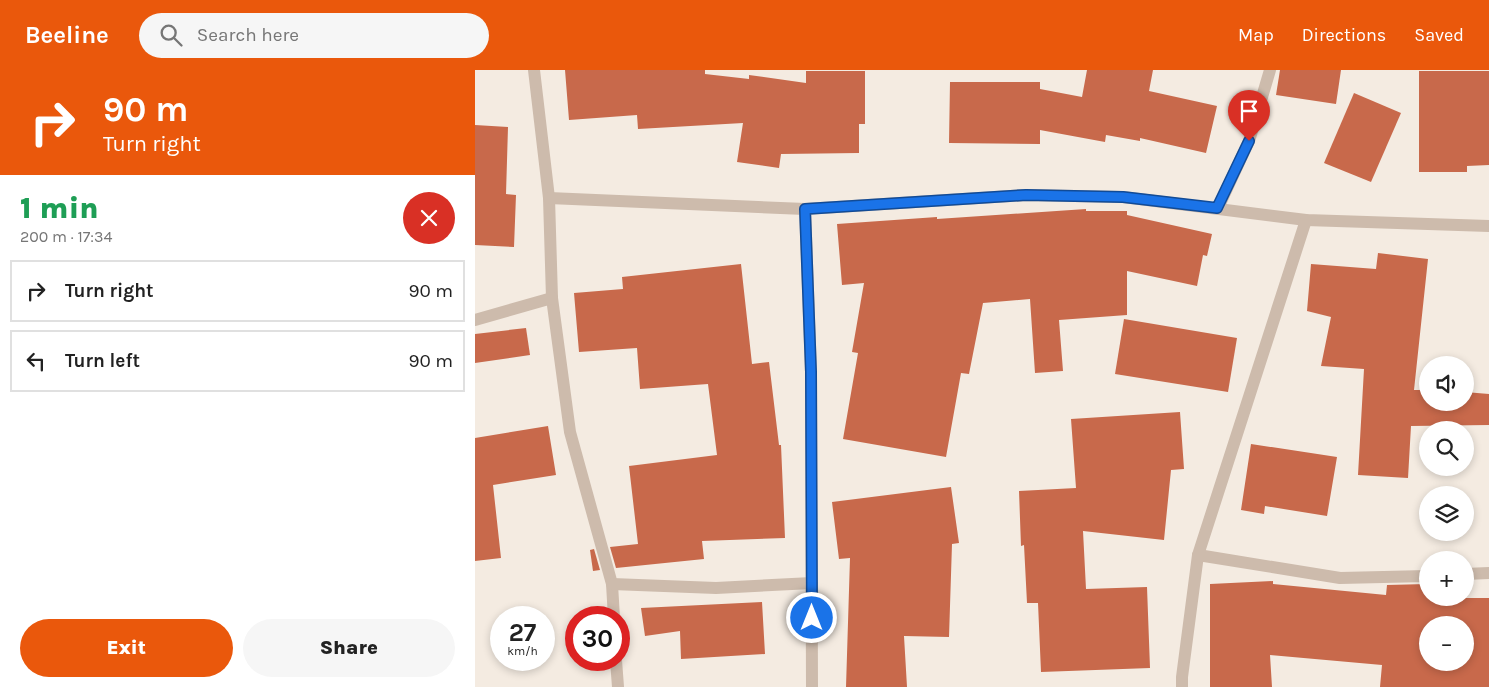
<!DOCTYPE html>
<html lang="en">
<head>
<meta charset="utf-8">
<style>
	body { margin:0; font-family:Karla,sans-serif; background:#f6f6f6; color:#222; height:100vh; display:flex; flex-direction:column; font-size:19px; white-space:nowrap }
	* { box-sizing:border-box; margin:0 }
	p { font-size:16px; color:#767676 }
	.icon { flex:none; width:28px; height:28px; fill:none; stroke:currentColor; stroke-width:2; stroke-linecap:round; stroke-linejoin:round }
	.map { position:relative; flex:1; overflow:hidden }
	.sheet { display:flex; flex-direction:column; background:#fff; width:475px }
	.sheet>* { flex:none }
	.guide { background:#ea580c; color:#fff; overflow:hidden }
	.controls { position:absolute; left:944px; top:286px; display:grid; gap:10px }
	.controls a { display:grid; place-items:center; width:55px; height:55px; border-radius:50%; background:#fff; box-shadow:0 2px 8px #0003; font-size:25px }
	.speed { position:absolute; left:15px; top:536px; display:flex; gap:10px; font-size:25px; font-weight:700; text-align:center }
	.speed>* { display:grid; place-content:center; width:65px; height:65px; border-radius:50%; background:#fff; box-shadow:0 2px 8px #0003; line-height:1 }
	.speed small { font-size:12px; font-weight:400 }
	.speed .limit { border:8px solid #d22; background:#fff; color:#111 }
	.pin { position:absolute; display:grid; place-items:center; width:42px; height:42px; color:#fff; margin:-51px -21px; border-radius:50% 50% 50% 0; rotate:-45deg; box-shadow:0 0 5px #0007 }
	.pin .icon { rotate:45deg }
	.me { position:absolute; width:55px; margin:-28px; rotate:0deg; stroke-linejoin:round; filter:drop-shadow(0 0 4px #0008) }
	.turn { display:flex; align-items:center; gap:18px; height:105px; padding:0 20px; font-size:22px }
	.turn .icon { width:65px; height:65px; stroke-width:2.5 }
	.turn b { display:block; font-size:35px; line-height:42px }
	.round { display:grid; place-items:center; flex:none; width:52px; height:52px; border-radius:26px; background:#f6f6f6 }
	.overview { display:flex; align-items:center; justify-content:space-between; height:85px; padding:0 20px }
	h1 { font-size:30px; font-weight:800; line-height:38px; color:#1e9e55 }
	.cta { display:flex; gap:10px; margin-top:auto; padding:10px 20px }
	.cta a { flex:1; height:58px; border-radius:30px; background:#ea580c; color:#fff; font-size:20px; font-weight:800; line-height:58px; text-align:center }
	.cta a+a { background:#f6f6f6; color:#222 }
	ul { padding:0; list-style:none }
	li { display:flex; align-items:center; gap:15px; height:62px; margin:0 10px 8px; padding:0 10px; border:2px solid #e0e0e0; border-radius:0px }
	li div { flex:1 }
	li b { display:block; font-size:19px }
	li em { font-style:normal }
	header { display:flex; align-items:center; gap:30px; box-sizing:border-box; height:70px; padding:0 25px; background:#ea580c; color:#fff }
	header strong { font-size:24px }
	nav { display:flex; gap:28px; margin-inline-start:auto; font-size:18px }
	.search { width:350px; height:45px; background:#f6f6f6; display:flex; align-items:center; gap:12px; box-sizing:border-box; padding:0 18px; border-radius:28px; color:#767676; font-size:19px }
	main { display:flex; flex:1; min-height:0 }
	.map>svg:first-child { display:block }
</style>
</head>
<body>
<header>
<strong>Beeline</strong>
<div class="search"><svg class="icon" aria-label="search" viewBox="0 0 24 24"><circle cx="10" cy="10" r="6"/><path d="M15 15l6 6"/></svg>Search here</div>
<nav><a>Map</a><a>Directions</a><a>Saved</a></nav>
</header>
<main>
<section class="sheet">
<div class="guide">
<div class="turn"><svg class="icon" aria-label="right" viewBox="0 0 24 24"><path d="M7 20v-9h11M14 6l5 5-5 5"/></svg><div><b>90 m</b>Turn right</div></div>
</div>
<div class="overview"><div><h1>1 min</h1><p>200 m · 17:34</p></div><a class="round" style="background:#d93025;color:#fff"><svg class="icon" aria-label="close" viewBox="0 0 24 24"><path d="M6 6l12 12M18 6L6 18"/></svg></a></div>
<ul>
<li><svg class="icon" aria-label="right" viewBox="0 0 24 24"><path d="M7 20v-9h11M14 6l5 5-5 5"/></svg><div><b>Turn right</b></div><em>90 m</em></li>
<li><svg class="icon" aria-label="left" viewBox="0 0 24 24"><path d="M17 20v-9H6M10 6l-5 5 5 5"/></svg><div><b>Turn left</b></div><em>90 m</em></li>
</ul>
<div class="cta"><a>Exit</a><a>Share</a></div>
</section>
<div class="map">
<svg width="1014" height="617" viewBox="0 0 1014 617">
	<rect width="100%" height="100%" fill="#f4ebe1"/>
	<!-- building -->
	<g fill="#c8694b" fill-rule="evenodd">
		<polygon points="90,0 230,0 230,4 274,9 274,5 331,13 331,1 390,1 390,54 384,54 384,83 306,84 304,98 262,92 268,53 163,59 162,45 94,50"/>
		<polygon points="612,0 678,0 674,21 742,36 731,83 665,68 665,71 631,65 630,72 565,60 565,74 474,73 475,12 565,12 565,19 607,27"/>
		<polygon points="805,0 866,0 861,34 801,25"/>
		<polygon points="944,1 1014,1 1014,95 992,96 992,102 944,102"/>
		<polygon points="879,23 926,43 896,112 849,93"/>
		<polygon points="0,55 33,57 31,124 41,125 39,177 0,175"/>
		<polygon points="611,139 611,141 652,141 652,145 737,164 732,186 728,185 722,216 652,201 652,245 584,250 588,301 560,303 555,229 508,233 494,304 486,303 471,387 368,369 383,283 377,282 389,213 367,215 362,154 462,147 462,149"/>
		<polygon points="903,183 953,189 939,320 952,320 952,332 990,332 990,322 1014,324 1014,355 936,356 933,408 883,405 889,299 846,296 856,247 832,241 836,194 901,199"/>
		<polygon points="266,194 277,294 294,292 304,375 306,375 310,468 227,471 229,489 141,498 135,477 163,474 154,396 242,385 233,314 165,319 162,278 104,282 99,223 148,219 147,207"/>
		<polygon points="649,249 762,268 753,322 640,304"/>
		<polygon points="51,258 55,285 0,293 0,264"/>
		<polygon points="705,342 709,399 696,400 689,470 608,461 611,519 672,517 675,598 566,602 563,533 552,533 549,475 546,476 544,421 601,418 596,349"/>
		<polygon points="73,356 81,405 18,415 26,488 0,491 0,368"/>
		<polygon points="776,374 862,387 852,446 790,436 789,444 766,440"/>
		<polygon points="476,417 484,473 477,474 474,567 429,566 432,617 371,617 375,488 364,489 357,432"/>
		<polygon points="119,479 125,500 118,501 115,480"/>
		<path d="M 798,511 L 798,514 L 911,525 L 912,515 L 952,514 L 952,528 L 1014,528 L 1014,617 L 905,617 L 907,595 L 795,585 L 797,617 L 735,617 L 735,514 ZM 952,555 L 990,555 L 990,592 L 952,592 Z"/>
		<polygon points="287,532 290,584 206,589 205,561 170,566 166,538"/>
	</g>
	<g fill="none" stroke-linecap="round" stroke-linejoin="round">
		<!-- street -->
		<g stroke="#cdbbac" stroke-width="12">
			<polyline points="59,0 74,128 77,228 95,362 137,514 139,548"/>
			<polyline points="74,128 330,139 551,125 648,127 831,150 1014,156"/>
			<polyline points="743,138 774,71 795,0"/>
			<polyline points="330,139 336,302 337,617"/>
			<polyline points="0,250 77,228"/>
			<polyline points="723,485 865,508 952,506"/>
			<polyline points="990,504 1014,503"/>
			<polyline points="137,514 241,518 337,513"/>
			<polyline points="141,590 143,617"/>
			<polyline points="707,617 707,607 723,485 831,150"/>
		</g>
	</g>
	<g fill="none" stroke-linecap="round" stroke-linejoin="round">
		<!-- route casing -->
		<g stroke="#114b97" stroke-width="12">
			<polyline id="route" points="337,548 336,302 330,139 551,125 648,127 742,138 774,71"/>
		</g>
		<!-- route -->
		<use href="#route" stroke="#1a73e8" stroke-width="9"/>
	</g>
</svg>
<div class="controls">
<a><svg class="icon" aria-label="sound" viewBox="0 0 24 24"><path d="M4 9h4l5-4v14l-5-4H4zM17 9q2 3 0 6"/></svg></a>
<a><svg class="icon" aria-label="search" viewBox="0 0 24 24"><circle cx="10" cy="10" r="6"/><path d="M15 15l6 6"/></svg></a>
<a><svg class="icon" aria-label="layers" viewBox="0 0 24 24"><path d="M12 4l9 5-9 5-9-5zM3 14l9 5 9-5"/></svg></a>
<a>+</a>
<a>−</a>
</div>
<div class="speed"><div>27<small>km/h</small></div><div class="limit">30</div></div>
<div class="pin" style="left:774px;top:71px;background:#d93025"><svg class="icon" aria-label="arrive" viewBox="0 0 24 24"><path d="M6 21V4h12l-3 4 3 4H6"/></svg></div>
<svg class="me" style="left:337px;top:548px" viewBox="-20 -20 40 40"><circle r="17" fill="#1a73e8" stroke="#fff" stroke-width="3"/><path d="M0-11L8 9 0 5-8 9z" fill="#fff"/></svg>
</div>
</main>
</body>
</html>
